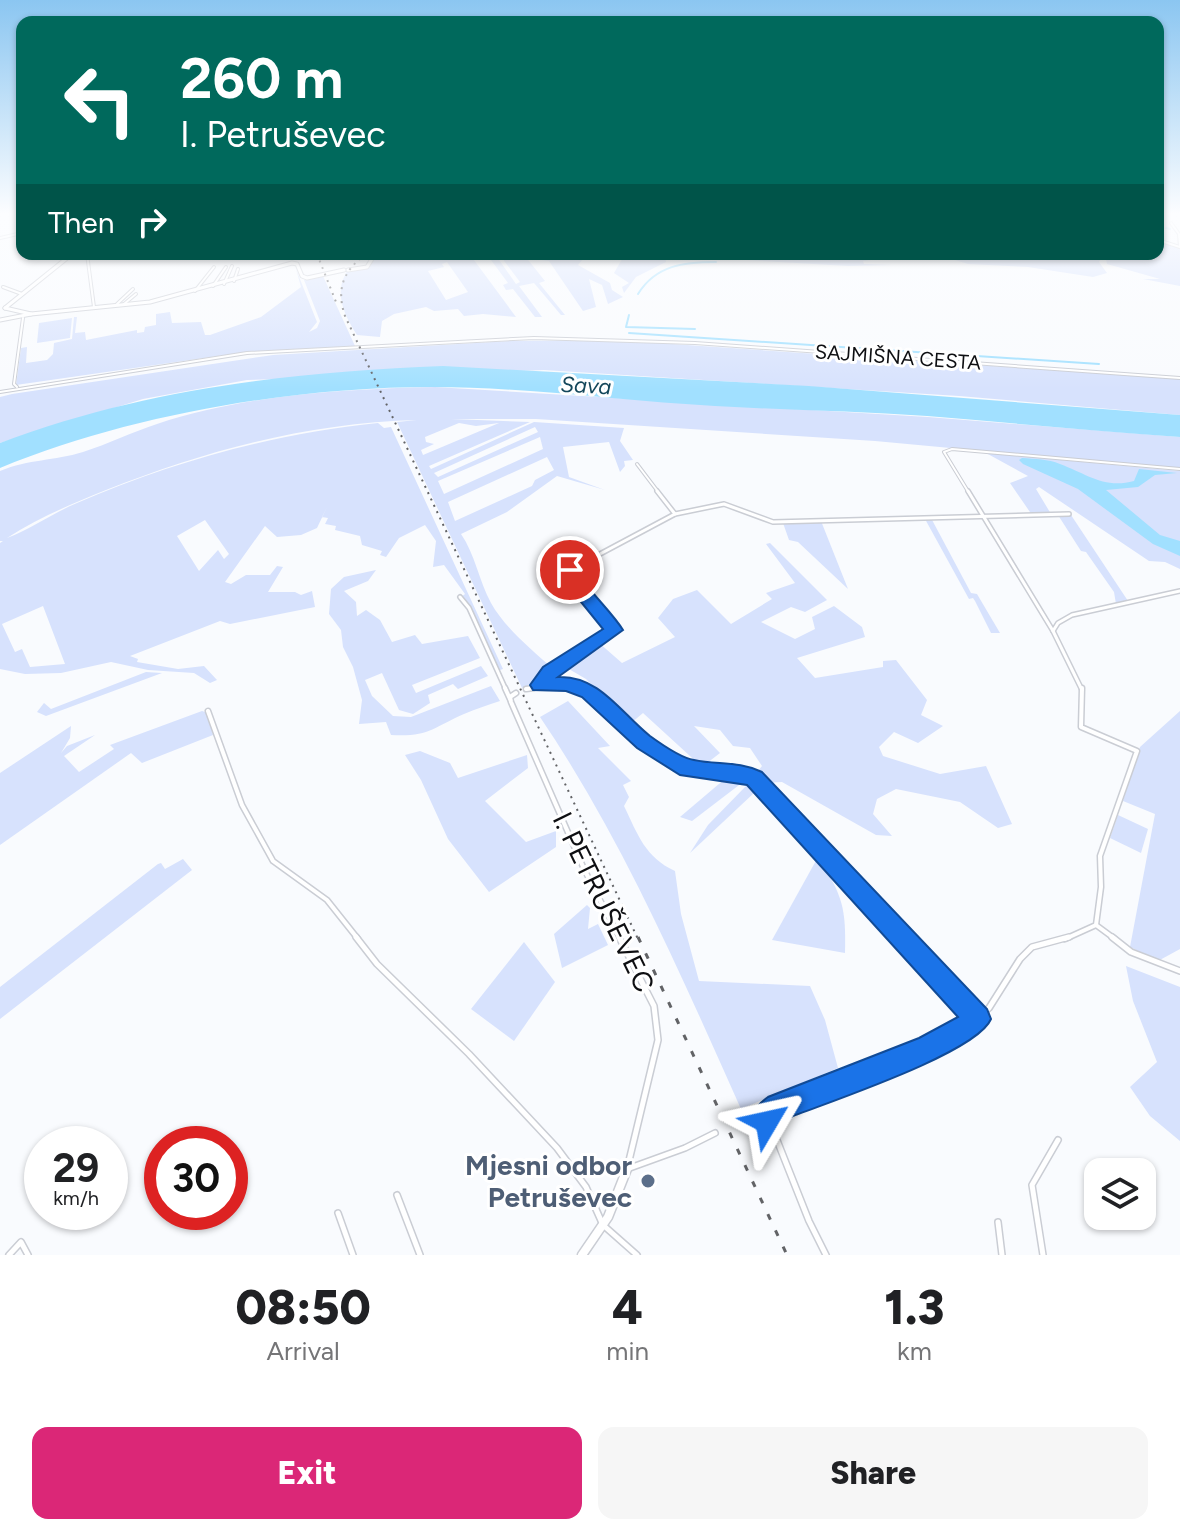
<!DOCTYPE html>
<html lang="en">
<head>
<meta charset="utf-8">
<style>
	body { margin:0; font-family:Figtree,sans-serif; background:#f6f6f6; color:#202124; height:100vh; display:flex; flex-direction:column; font-size:30px; white-space:nowrap }
	* { box-sizing:border-box; margin:0 }
	p { font-size:26px; color:#757577 }
	.icon { flex:none; width:44px; height:44px; fill:none; stroke:currentColor; stroke-width:2; stroke-linecap:round; stroke-linejoin:round }
	.map { position:relative; height:1255px; overflow:hidden }
	.side { display:flex; flex-direction:column; background:#fff; flex:1 }
	.side>* { flex:none }
	.guide { position:absolute; left:16px; top:16px; width:1148px; height:244px; border-radius:16px; box-shadow:0 2px 6px #0004; background:#00695c; color:#fff; overflow:hidden }
	.fabs { position:absolute; left:1084px; top:1158px; display:grid; gap:16px }
	.fabs a { display:grid; place-items:center; width:72px; height:72px; border-radius:16px; background:#fff; box-shadow:0 2px 6px #0004; font-size:40px }
	.speed { position:absolute; left:24px; top:1126px; display:flex; gap:16px; font-size:40px; font-weight:700; text-align:center }
	.speed>* { display:grid; place-content:center; width:104px; height:104px; border-radius:50%; background:#fff; box-shadow:0 2px 6px #0004; line-height:1 }
	.speed small { font-size:20px; font-weight:400 }
	.speed .limit { border:12px solid #d22; background:#fff; color:#111 }
	.pin { position:absolute; display:grid; place-items:center; width:68px; height:68px; color:#fff; margin:-34px; border:4px solid #fff; border-radius:50%; box-shadow:0 2px 8px #0007 }
	.me { position:absolute; width:88px; margin:-44px; rotate:54deg; stroke-linejoin:round; filter:drop-shadow(0 0 6px #0008) }
	.turn { display:flex; align-items:center; gap:28px; height:168px; padding:0 32px; font-size:36px }
	.turn .icon { width:104px; height:104px; stroke-width:2.5 }
	.turn b { display:block; font-size:56px; line-height:68px }
	.then { display:flex; align-items:center; height:76px; padding:0 32px; background:#0003; gap:16px; font-size:30px }
	.eta { display:flex; justify-content:space-evenly; align-items:center; height:136px; text-align:center }
	.eta b { font-size:48px; font-weight:800; line-height:56px }
	.primary-button { display:flex; gap:16px; margin-top:auto; padding:16px 32px }
	.primary-button a { flex:1; height:92px; border-radius:16px; background:#db2777; color:#fff; font-size:32px; font-weight:800; line-height:92px; text-align:center }
	.primary-button a+a { background:#f6f6f6; color:#202124 }
	.map>svg:first-child { display:block }
</style>
</head>
<body>
<div class="map">
<svg width="1180" height="1255" viewBox="0 0 1180 1255">
	<rect width="100%" height="100%" fill="#f9fbfe"/>
	<!-- green -->
	<g fill="#d7e2fd" fill-rule="evenodd">
		<polygon points="1158,242 1180,248 1180,286 1143,279 1160,279 1107,264 1105,254 1158,254"/>
		<path d="M 376,254 L 495,254 L 516,284 L 520,282 L 499,254 L 525,256 L 545,281 L 539,283 L 565,315 L 561,315 L 534,283 L 519,286 L 542,317 L 535,317 L 513,289 L 506,290 L 503,285 L 508,283 L 488,256 L 471,256 L 516,317 L 483,314 L 464,316 L 458,309 L 434,311 L 426,307 L 394,314 L 382,321 L 380,337 L 357,335 C 344,315 333,292 348,270 L 369,268 ZM 447,262 L 468,292 L 446,300 L 428,271 L 444,267 L 442,264 Z"/>
		<polygon points="561,254 587,254 578,265 610,283 612,290 623,297 608,304 602,285 589,279 596,307 583,311 549,261 541,260"/>
		<polygon points="625,254 665,254 666,262 636,277 624,293 622,287 629,283 614,273"/>
		<polygon points="729,254 911,254 914,255 863,261 864,264 892,265 848,266 728,259"/>
		<polygon points="959,254 1103,254 1099,262 1107,273 1093,277 1028,267 968,264 952,259 954,255"/>
		<polygon points="296,269 317,322 309,332 317,328 320,321 304,280 323,276 355,346 218,356 16,385 21,348 27,347 26,363 47,360 53,354 54,343 72,339 74,317 77,317 75,333 85,332 86,340 137,330 137,333 144,332 145,327 156,325 156,314 170,312 172,323 201,322 205,335 210,335 261,317 301,287"/>
		<polygon points="72,318 70,338 37,343 39,323"/>
		<polygon points="614,340 1180,379 1180,415 959,396 544,370 247,380 143,399 0,443 0,397 12,394 273,355 509,341"/>
		<path d="M 435,387 L 928,417 L 1180,437 L 1180,469 L 875,441 L 536,419 L 451,419 L 530,422 L 429,466 L 431,469 L 534,422 L 624,428 L 620,441 L 633,460 L 624,461 L 625,466 L 620,472 L 609,442 L 563,447 L 569,477 L 605,490 L 557,476 L 507,512 L 461,534 C 475,554 479,581 491,603 C 505,628 531,649 552,668 L 537,681 L 522,688 L 397,422 L 417,420 C 308,423 207,450 106,490 C 72,504 37,518 7,538 C 31,529 53,513 77,503 C 174,461 273,434 378,423 L 384,428 L 391,427 L 503,669 L 497,671 L 470,608 L 461,597 L 465,594 L 444,565 L 433,567 L 436,541 L 425,525 L 399,538 L 386,557 L 380,555 L 382,551 L 362,545 L 360,536 L 335,530 L 336,526 L 325,524 L 328,518 L 322,517 L 327,507 L 317,528 L 301,535 L 277,537 L 265,526 L 225,582 L 231,584 L 246,575 L 270,575 L 277,566 L 283,567 L 268,592 L 295,592 L 301,595 L 312,591 L 315,607 L 230,624 L 220,621 L 130,656 L 138,659 L 137,662 L 178,669 L 204,666 L 217,680 L 210,683 L 194,673 L 148,670 L 111,662 L 61,673 L 25,674 L 0,669 L 0,543 L 3,541 L 0,541 L 0,471 C 29,459 54,461 83,452 C 108,444 132,432 157,424 C 245,395 343,389 435,387 ZM 459,423 L 476,426 L 499,423 L 423,455 L 421,450 L 434,444 L 426,442 L 425,437 ZM 535,427 L 538,432 L 438,477 L 434,473 ZM 540,437 L 543,449 L 444,494 L 438,481 ZM 547,457 L 554,470 L 535,480 L 532,486 L 455,521 L 448,502 ZM 205,520 L 229,554 L 224,559 L 218,550 L 199,571 L 177,536 ZM 43,606 L 65,664 L 30,667 L 22,649 L 15,652 L 2,624 Z"/>
		<polygon points="986,453 1180,471 1180,569 1165,562 1149,561 1039,487 1036,489 1051,514 1032,515 1010,483 1028,476"/>
		<polygon points="1058,515 1071,515 1128,601 1116,604 1114,592 1086,552 1081,551"/>
		<polygon points="931,518 971,593 977,594 1000,633 991,633 975,601 973,598 969,599 925,519"/>
		<polygon points="821,521 848,589 798,542 789,540 783,523"/>
		<polygon points="770,543 827,600 805,612 791,607 761,622 795,639 815,629 812,617 834,606 862,627 865,637 797,658 815,678 883,667 883,661 896,660 927,700 921,715 943,726 918,743 894,732 879,747 883,756 940,774 986,766 1012,824 998,828 960,802 896,789 877,799 873,814 892,836 876,835 782,782 765,783 757,772 762,766 750,748 733,746 720,730 694,726 720,753 702,767 643,713 630,724 586,679 562,665 598,642 622,663 675,637 658,618 673,599 697,590 731,624 772,599 766,593 795,583 766,544"/>
		<path d="M 376,570 L 368,581 L 344,591 L 356,602 L 357,616 L 366,610 L 380,620 L 392,642 L 415,635 L 422,644 L 468,636 L 480,658 L 412,685 L 416,693 L 481,666 L 488,676 L 458,689 L 453,684 L 428,695 L 430,703 L 413,714 L 399,710 L 382,673 L 365,680 L 372,696 L 393,716 L 411,717 L 491,686 L 500,701 C 488,705 475,709 464,714 C 432,728 429,737 391,735 L 386,722 L 359,724 L 362,700 L 353,667 L 343,647 L 341,630 L 329,614 L 331,589 L 344,577 Z"/>
		<polygon points="146,672 162,673 46,716 37,712 44,703 51,709"/>
		<path d="M 568,701 L 610,746 L 598,748 L 631,781 L 623,785 L 629,797 L 624,806 C 638,835 645,857 675,871 L 681,914 L 699,981 L 810,986 L 825,1020 L 838,1068 L 741,1109 C 681,975 622,838 540,717 Z"/>
		<polygon points="202,711 208,713 213,735 142,763 131,753 0,845 0,773 71,726 70,738 61,753 67,746 95,735 64,756 79,772 114,749 110,745"/>
		<polygon points="1180,711 1180,949 1158,961 1130,947 1155,814 1123,801 1140,747"/>
		<polygon points="420,751 450,763 458,778 527,755 528,768 485,801 526,842 556,831 556,847 489,892 448,839 421,780 405,755"/>
		<polygon points="726,778 736,778 743,782 692,821 680,817"/>
		<polygon points="747,785 755,792 690,853 708,825"/>
		<polygon points="1118,815 1148,829 1141,853 1110,838"/>
		<path d="M 818,857 C 843,896 846,908 845,953 L 772,940 Z"/>
		<polygon points="183,859 192,870 0,1019 0,987 158,864 161,863 165,869"/>
		<polygon points="587,905 590,908 588,929 598,924 608,945 562,968 554,934"/>
		<polygon points="524,942 555,982 514,1041 471,1009"/>
		<polygon points="1126,966 1180,987 1180,1141 1150,1116 1130,1087 1157,1062 1133,1001"/>
	</g>
	<!-- water -->
	<g fill="#a1e0ff">
		<path d="M 443,366 L 809,386 L 1180,415 L 1180,437 C 1096,431 1011,423 927,416 C 856,411 786,410 715,406 C 621,401 526,387 432,387 C 292,387 129,415 0,468 L 0,443 C 143,389 291,372 443,366 Z"/>
		<path d="M 1022,458 C 1035,459 1048,459 1060,464 C 1087,474 1104,489 1134,481 L 1139,469 L 1177,473 L 1155,475 L 1138,487 L 1106,490 L 1160,535 L 1180,541 L 1180,556 L 1153,544 L 1078,489 L 1023,464 L 1019,460 Z"/>
	</g>
	<g fill="none" stroke-linecap="round" stroke-linejoin="round">
		<!-- stream -->
		<g stroke="#a1e0ff" stroke-width="2">
			<polyline points="1166,228 1170,229"/>
			<path d="M 638,294 C 656,265 684,262 716,262"/>
			<polyline points="629,315 626,327 695,329"/>
			<polyline points="629,333 1099,364"/>
		</g>
		<!-- street-far3 casing -->
		<g stroke="#cacdd4" stroke-width="4">
			<g id="street-far3">
				<polyline points="1171,223 1179,234 1180,247"/>
				<polyline points="0,238 22,233"/>
				<polyline points="1158,240 1180,247"/>
				<polyline points="87,254 94,307"/>
				<polyline points="234,281 238,269"/>
				<polyline points="224,284 232,266"/>
				<polyline points="213,286 226,267"/>
				<polyline points="3,287 22,294"/>
				<polyline points="195,291 214,267"/>
				<polyline points="117,304 133,289"/>
				<polyline points="124,304 136,294"/>
				<polyline points="17,387 14,384 23,318"/>
				<polyline points="0,392 247,353 534,338 695,343 1180,378"/>
				<polyline points="637,464 659,493"/>
				<polyline points="969,493 944,452 952,449 1180,469"/>
			</g>
		</g>
		<!-- street-far2 casing -->
		<g stroke="#cacdd4" stroke-width="6">
			<g id="street-far2">
				<polyline points="657,491 675,514"/>
				<polyline points="968,491 1053,631 1082,690"/>
				<polyline points="460,597 469,608 506,690"/>
				<polyline points="1053,631 1058,623 1072,615 1180,591"/>
				<polyline points="540,685 550,672 614,630 584,590 568,576 570,570 675,514 724,504 773,522 1069,514"/>
				<polyline points="526,689 554,685 579,690"/>
			</g>
		</g>
		<!-- street-far1 casing -->
		<g stroke="#cacdd4" stroke-width="7">
			<g id="street-far1">
				<polyline points="505,688 510,699"/>
				<path d="M 573,688 C 612,700 633,740 668,760 C 696,775 725,767 754,778 L 904,939"/>
				<polyline points="526,689 534,688"/>
				<polyline points="516,693 510,697 511,702 584,869 620,939"/>
				<polyline points="208,711 242,805 273,861 327,900 358,939"/>
				<polyline points="1096,925 1115,939"/>
				<polyline points="1065,939 1096,925 1101,887 1100,856 1137,751 1081,727 1082,688"/>
			</g>
		</g>
		<!-- street casing -->
		<g stroke="#cacdd4" stroke-width="8">
			<g id="street">
				<polyline points="356,937 377,964 469,1054 557,1148 586,1187 603,1225 637,1255"/>
				<polyline points="619,937 654,1006 658,1040 627,1169"/>
				<polyline points="902,937 978,1019"/>
				<polyline points="1112,937 1131,952 1180,971"/>
				<polyline points="627,1169 685,1148 715,1133"/>
				<polyline points="397,1195 420,1255"/>
				<polyline points="338,1213 353,1255"/>
				<polyline points="998,1222 1002,1255"/>
				<polyline points="9,1255 21,1242 28,1255"/>
				<polyline points="826,1255 809,1221 767,1115 778,1107 960,1032 989,1008 1020,959 1032,947 1069,937"/>
				<polyline points="1043,1255 1032,1185 1058,1140"/>
			</g>
		</g>
		<!-- secondary-far1 casing -->
		<g stroke="#cacdd4" stroke-width="5">
			<g id="secondary-far1">
				<polyline points="348,270 367,267 375,254"/>
				<polyline points="5,308 31,314 150,302 292,263 297,264 302,276 307,278 344,270"/>
				<polyline points="5,308 72,254"/>
				<polyline points="0,320 31,314"/>
			</g>
		</g>
		<!-- secondary casing -->
		<g stroke="#cacdd4" stroke-width="11">
			<polyline id="secondary" points="582,1255 608,1217 627,1169"/>
		</g>
		<!-- street-far3 -->
		<use href="#street-far3" stroke="#fff" stroke-width="2"/>
		<!-- street-far2 -->
		<use href="#street-far2" stroke="#fff" stroke-width="3"/>
		<!-- street-far1 -->
		<use href="#street-far1" stroke="#fff" stroke-width="4"/>
		<!-- street -->
		<use href="#street" stroke="#fff" stroke-width="5"/>
		<!-- secondary-far1 -->
		<use href="#secondary-far1" stroke="#fff" stroke-width="3"/>
		<!-- secondary -->
		<use href="#secondary" stroke="#fff" stroke-width="8"/>
		<!-- rail-far1 -->
		<g stroke="#626366" stroke-width="2" stroke-dasharray="2 5" stroke-linecap="butt">
			<polyline points="317,254 336,302"/>
			<path d="M 366,254 C 343,271 336,289 345,316 L 638,939"/>
		</g>
		<!-- rail -->
		<polyline stroke="#626366" stroke-width="3" stroke-dasharray="6 12" stroke-linecap="butt" points="638,937 787,1255"/>
	</g>
	<!-- sky -->
	<linearGradient id="sky" x2="0" y2="1"><stop stop-color="#8bc6f1"/><stop offset="0.55" stop-color="#fcfdff"/><stop offset="1" stop-color="#fcfdff" stop-opacity="0"/></linearGradient>
	<rect width="1180" height="389" fill="url(#sky)"/>
	<!-- route -->
	<path fill="#1a73e8" stroke="#114b97" stroke-width="2" d="M 570,564 L 576,566 C 583,587 610,609 623,630 L 558,677 C 599,675 621,713 650,736 C 661,744 681,758 694,760 C 718,765 739,761 762,772 L 987,1009 L 991,1019 C 977,1053 828,1102 788,1118 L 781,1122 L 777,1132 L 767,1136 L 757,1132 C 750,1115 754,1107 768,1097 L 919,1038 L 958,1017 L 747,785 L 680,775 L 637,748 L 582,697 L 566,691 L 533,690 L 530,685 L 543,667 L 603,629 L 560,576 L 564,566 Z"/>
	<!-- markers -->
	<circle fill="#5c6f8a" stroke="#fff" stroke-width="3" cx="648" cy="1181" r="8"/>
	<g text-anchor="middle" stroke-width="6" stroke-linejoin="round" paint-order="stroke">
		<!-- far-street labels -->
		<g font-size="20" fill="#0e0f12" stroke="#fff">
			<text transform="translate(898 357) rotate(4)" y="7">SAJMIŠNA CESTA</text>
		</g>
		<!-- far-water labels -->
		<g font-size="22" font-style="italic" fill="#14475b" stroke="#fff">
			<text transform="translate(586 385) rotate(3)" y="8">Sava</text>
		</g>
		<!-- near-street labels -->
		<g font-size="28" fill="#0e0f12" stroke="#fff">
			<text transform="translate(604 902) rotate(64)" y="10">I. PETRUŠEVEC</text>
		</g>
		<!-- near-service labels -->
		<g font-size="28" font-weight="bold" fill="#4e5e75" stroke="#fff" text-anchor="end">
			<text x="632" y="1175">Mjesni odbor<tspan x="632" dy="32">Petruševec</tspan></text>
		</g>
	</g>
</svg>
<div class="fabs">
<a><svg class="icon" aria-label="layers" viewBox="0 0 24 24"><path d="M12 4l9 5-9 5-9-5zM3 14l9 5 9-5"/></svg></a>
</div>
<div class="speed"><div>29<small>km/h</small></div><div class="limit">30</div></div>
<div class="pin" style="left:570px;top:570px;background:#d93025"><svg class="icon" aria-label="arrive" viewBox="0 0 24 24"><path d="M6 21V4h12l-3 4 3 4H6"/></svg></div>
<svg class="me" style="left:767px;top:1122px" viewBox="-20 -20 40 40"><path d="M0-17L14 15 0 8-14 15z" fill="#1a73e8" stroke="#fff" stroke-width="4"/></svg>
<div class="guide">
<div class="turn"><svg class="icon" aria-label="left" viewBox="0 0 24 24"><path d="M17 20v-9H6M10 6l-5 5 5 5"/></svg><div><b>260 m</b>I. Petruševec</div></div>
<div class="then">Then<svg class="icon" aria-label="right" viewBox="0 0 24 24"><path d="M7 20v-9h11M14 6l5 5-5 5"/></svg></div>
</div>
</div>
<section class="side">
<div class="eta">
<div><b>08:50</b><p>Arrival</p></div>
<div><b>4</b><p>min</p></div>
<div><b>1.3</b><p>km</p></div>
</div>
<div class="primary-button"><a>Exit</a><a>Share</a></div>
</section>
</body>
</html>
